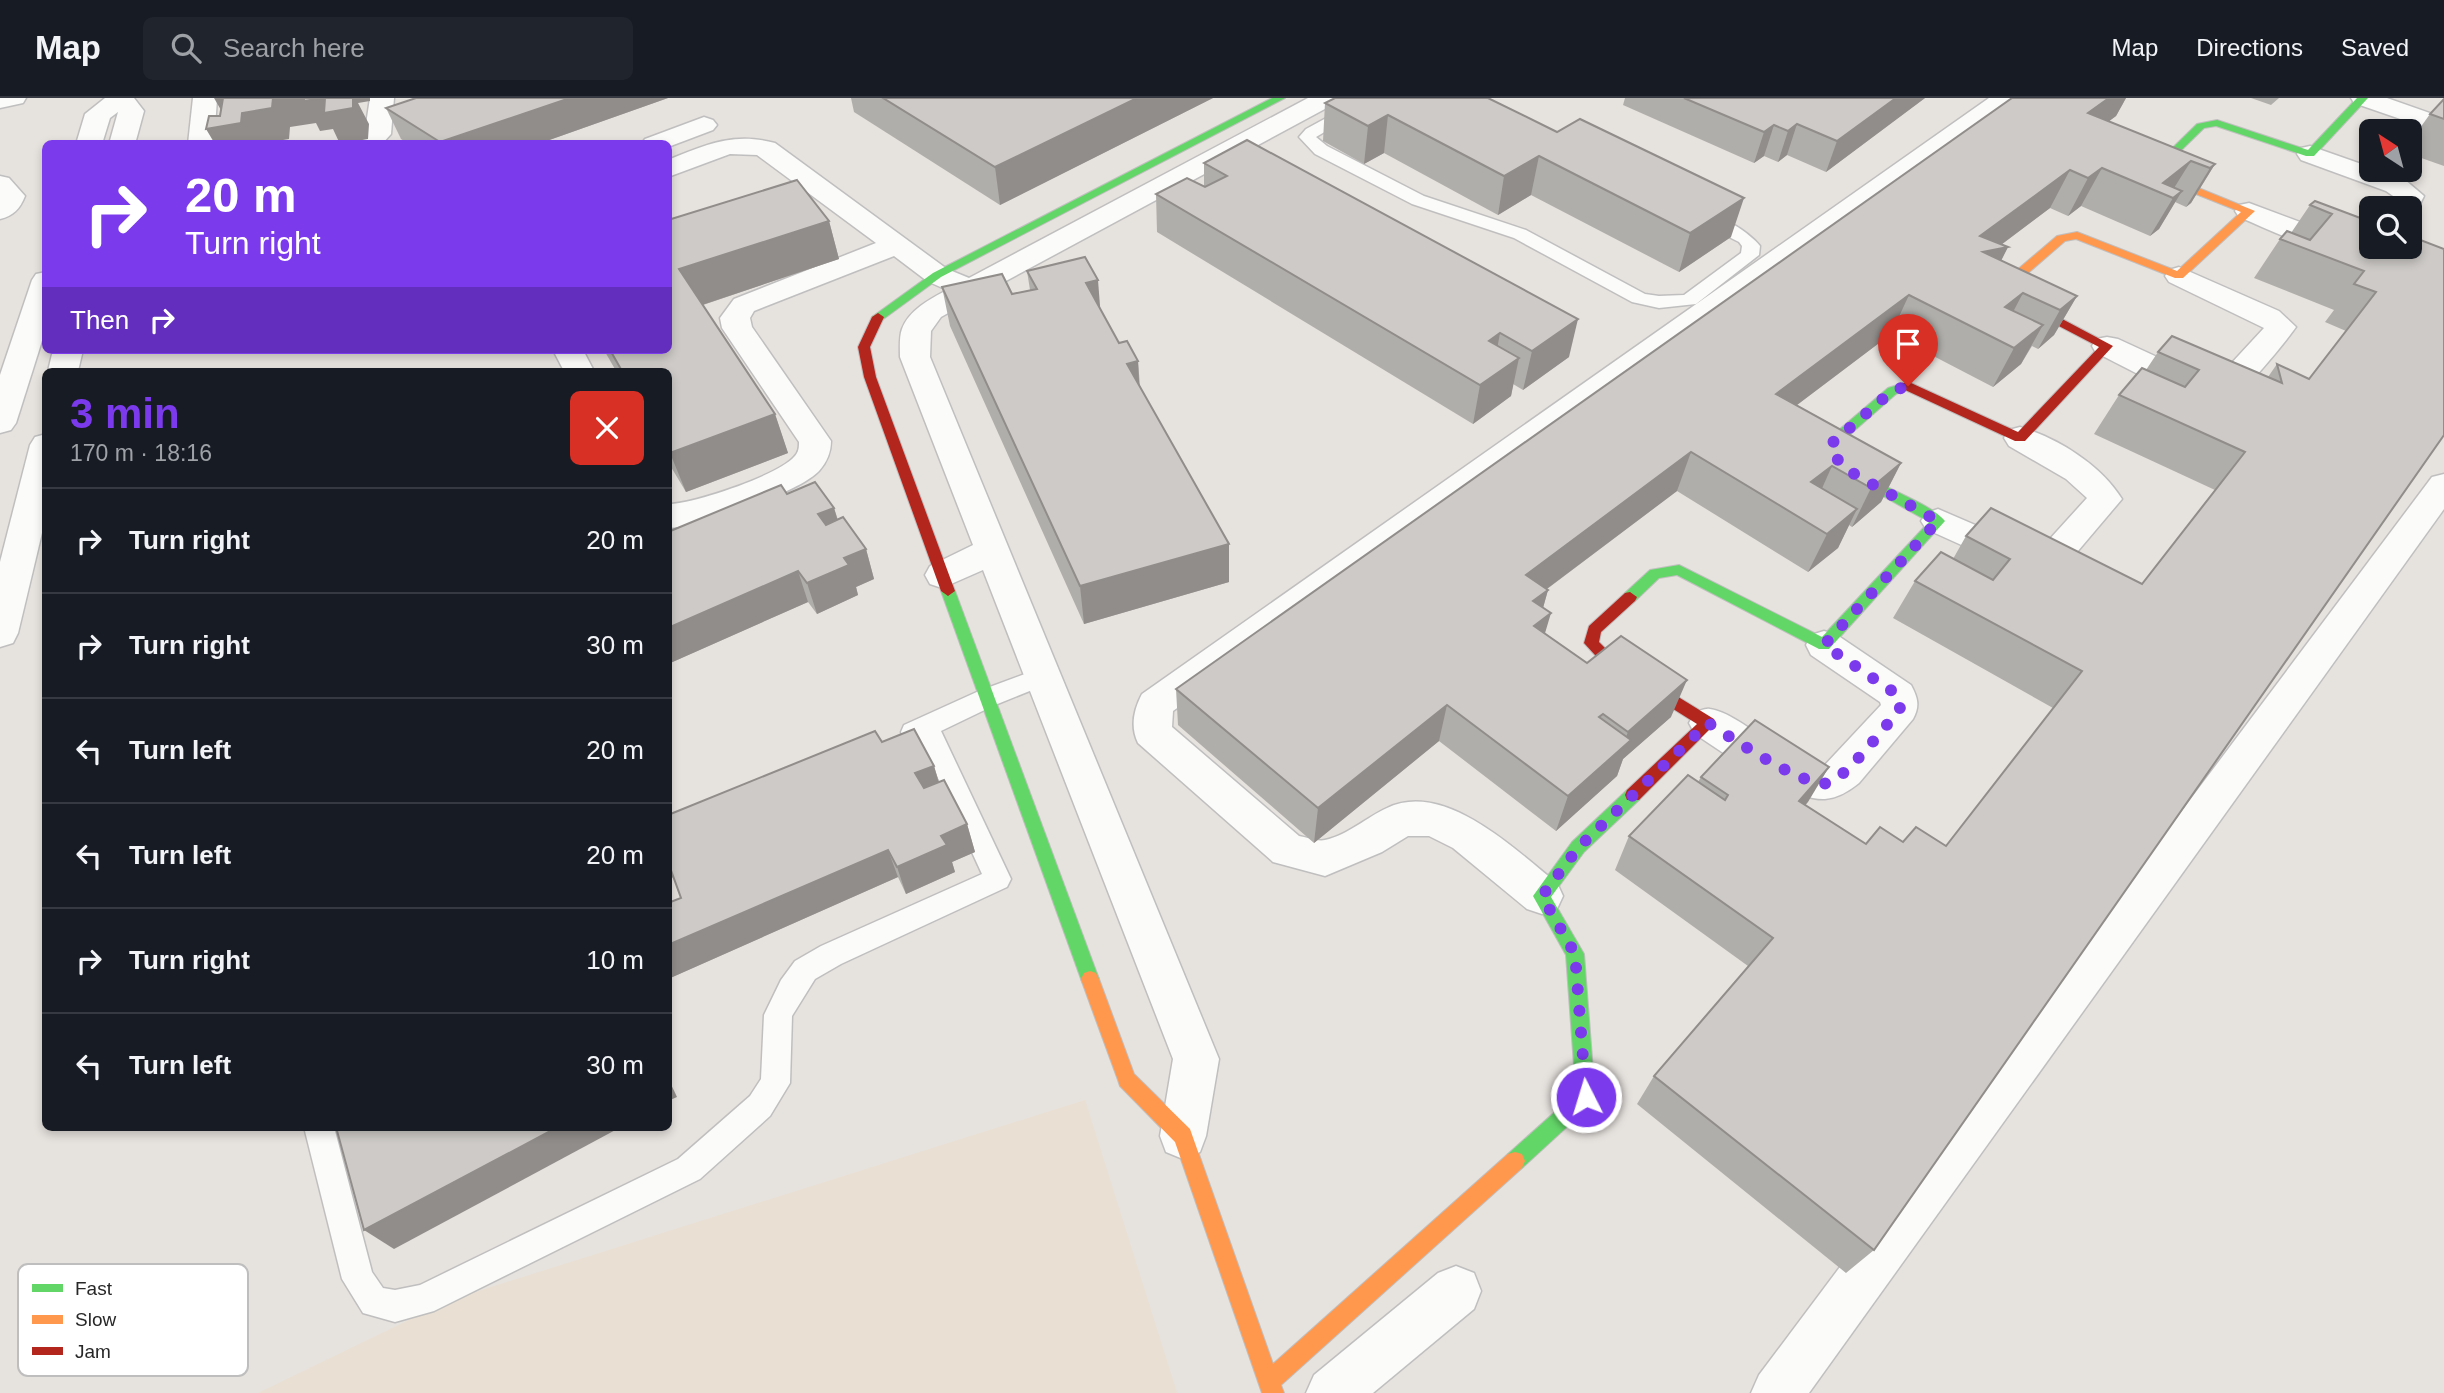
<!DOCTYPE html>
<html lang="en">
<head>
<meta charset="utf-8">
<style>
	body { margin:0; font-family:Arial,sans-serif; background:#20242c; color:#f1f3f6; height:100vh; display:flex; flex-direction:column; font-size:26px; white-space:nowrap }
	* { box-sizing:border-box; margin:0 }
	p { font-size:23px; color:#9ea1a6 }
	.icon { flex:none; width:38px; height:38px; fill:none; stroke:currentColor; stroke-width:2; stroke-linecap:round; stroke-linejoin:round }
	.map { position:relative; flex:1; overflow:hidden }
	.sheet { position:absolute; left:42px; top:270px; width:630px; height:763px; display:flex; flex-direction:column; background:#171b24; border-radius:10px; box-shadow:0 4px 10px #0003 }
	.sheet>* { flex:none }
	.top-card { position:absolute; left:42px; top:42px; width:630px; height:214px; border-radius:10px; box-shadow:0 4px 10px #0003; background:#7c3aed; color:#fff; overflow:hidden }
	.needle { width:46px; rotate:324deg }
	.controls { position:absolute; left:2359px; top:21px; display:grid; gap:14px }
	.controls a { display:grid; place-items:center; width:63px; height:63px; border-radius:10px; background:#171b24; box-shadow:0 4px 10px #0003; font-size:35px }
	.pin { position:absolute; display:grid; place-items:center; width:60px; height:60px; color:#fff; margin:-72px -30px; border-radius:50% 50% 50% 0; rotate:-45deg; box-shadow:0 0 7px #0007 }
	.pin .icon { rotate:45deg }
	.me { position:absolute; width:77px; margin:-38px; rotate:355deg; stroke-linejoin:round; filter:drop-shadow(0 0 5px #0008) }
	.turn { display:flex; align-items:center; gap:24px; height:147px; padding:0 28px; font-size:32px }
	.turn .icon { width:91px; height:91px; stroke-width:2.5 }
	.turn b { display:block; font-size:49px; line-height:60px }
	.then { display:flex; align-items:center; height:66px; padding:0 28px; background:#0003; gap:14px; font-size:26px }
	.round { display:grid; place-items:center; flex:none; width:74px; height:74px; border-radius:10px; background:#20242c }
	.overview { display:flex; align-items:center; justify-content:space-between; height:119px; padding:0 28px }
	h1 { font-size:42px; font-weight:700; line-height:52px; color:#7c3aed }
	ul { padding:0; list-style:none }
	li { display:flex; align-items:center; gap:21px; height:105px; padding:0 28px; border-top:2px solid #363941 }
	li div { flex:1 }
	li b { display:block; font-size:26px }
	li em { font-style:normal }
	header { display:flex; align-items:center; gap:42px; box-sizing:border-box; height:98px; padding:0 35px; background:#171b24; border-bottom:2px solid #363941 }
	header strong { font-size:33px }
	nav { display:flex; gap:38px; margin-inline-start:auto; font-size:24px }
	.search { width:490px; height:63px; background:#20242c; display:flex; align-items:center; gap:18px; box-sizing:border-box; padding:0 24px; border-radius:10px; color:#9ea1a6; font-size:26px }
	.map>svg:first-child { display:block }
</style>
</head>
<body>
<header>
<strong>Map</strong>
<div class="search"><svg class="icon" aria-label="search" viewBox="0 0 24 24"><circle cx="10" cy="10" r="6"/><path d="M15 15l6 6"/></svg>Search here</div>
<nav><a>Map</a><a>Directions</a><a>Saved</a></nav>
</header>
<div class="map">
<svg width="2444" height="1295" viewBox="0 0 2444 1295">
	<rect width="100%" height="100%" fill="#e6e2de"/>
	<!-- education -->
	<polygon fill="#e9e0d3" points="1085,1002 1177,1295 258,1295 450,1202"/>
	<g fill="none" stroke-linecap="round" stroke-linejoin="round">
		<!-- lane casing -->
		<g stroke="#c0bfbf" stroke-width="3">
			<g id="lane">
				<path d="M 1363,0 L 1383,0 L 1316,39 L 1327,48 L 1424,98 L 1526,132 L 1645,196 L 1659,198 L 1684,197 L 1741,155 L 1742,148 L 1739,144 L 1697,123 L 1694,119 L 1697,115 C 1714,111 1750,135 1760,148 L 1759,157 L 1696,206 L 1659,210 L 1632,204 L 1514,140 L 1412,106 L 1315,56 L 1299,39 L 1306,31 Z"/>
				<polygon points="1044,569 1052,572 1056,578 1052,584 995,607 941,633 1011,781 1007,789 841,866 815,881 792,918 790,985 770,1018 700,1081 434,1213 395,1224 363,1215 342,1181 304,1029 334,1029 372,1174 383,1190 395,1192 420,1187 678,1061 750,998 761,981 764,917 781,882 795,863 821,848 982,776 920,641 913,644 904,641 901,634 904,627 979,593"/>
			</g>
		</g>
		<!-- street casing -->
		<g stroke="#c0bfbf" stroke-width="3">
			<g id="street">
				<polygon points="0,0 26,0 23,5 0,10"/>
				<polygon points="105,0 134,0 144,13 135,46 109,46 118,14 110,20 102,46 76,46 85,16"/>
				<polygon points="193,0 217,0 214,46 188,46"/>
				<polygon points="370,0 394,0 391,36 382,46 353,46 365,33"/>
				<path d="M 1308,0 L 1339,0 L 1336,5 L 980,197 L 941,219 L 931,233 L 930,259 L 1219,961 L 1206,1038 L 1200,1054 L 1183,1061 L 1166,1054 L 1160,1038 L 1173,961 L 983,472 L 942,490 L 930,486 L 925,477 L 930,468 L 973,447 L 900,259 C 900,251 899,239 902,231 C 909,212 930,201 947,192 L 927,183 L 894,158 L 754,213 L 750,220 L 752,229 L 831,343 C 831,354 827,364 819,373 C 798,395 700,429 668,430 L 668,406 C 694,406 778,377 794,359 C 799,354 799,349 799,344 L 722,230 L 720,220 L 734,201 L 876,145 L 757,57 L 730,56 L 668,79 L 668,62 C 707,46 734,34 775,45 L 947,171 L 969,180 Z"/>
				<path d="M 1989,0 L 2017,0 L 2014,5 L 1173,613 L 1172,629 L 1299,738 C 1306,739 1318,744 1325,742 C 1348,737 1367,719 1387,710 C 1445,682 1515,752 1557,785 L 1563,798 L 1557,811 L 1542,816 L 1527,811 L 1453,750 L 1429,738 L 1408,738 L 1382,754 L 1325,778 L 1273,764 L 1138,645 C 1130,629 1134,611 1142,596 Z"/>
				<polygon points="2351,0 2387,0 2444,20 2444,36 2354,5"/>
				<polygon points="704,19 713,22 717,27 713,32 668,49 668,46 641,46 645,41"/>
				<polygon points="2310,48 2404,81 2424,98 2415,116 2410,117 2410,110 2392,110 2396,100 2386,93 2301,62 2297,56 2301,50"/>
				<path d="M 0,78 L 9,80 L 25,98 C 20,111 13,118 0,121 Z"/>
				<path d="M 2249,105 L 2335,137 L 2371,140 L 2371,149 L 2384,149 L 2381,154 C 2333,166 2283,137 2239,119 L 2235,113 L 2239,107 Z"/>
				<path d="M 2179,169 L 2279,213 L 2296,229 C 2287,242 2247,291 2236,297 C 2200,316 2130,270 2096,255 L 2092,248 L 2096,241 L 2107,239 L 2118,241 L 2207,282 L 2215,283 L 2264,230 L 2169,184 L 2165,178 L 2169,172 Z"/>
				<polygon points="46,174 46,230 16,325 11,332 0,335 0,277 32,182 36,176"/>
				<polygon points="53,252 83,252 78,273 48,273"/>
				<polygon points="553,252 583,252 594,273 564,273"/>
				<path d="M 2020,329 C 2058,340 2101,367 2122,401 L 2061,473 L 2037,481 L 1926,431 L 1921,423 L 1926,415 L 1938,411 L 2038,454 L 2087,400 L 2066,381 L 2009,348 L 2004,340 L 2009,332 Z"/>
				<polygon points="46,336 46,418 18,535 13,545 0,549 0,464 30,347 35,339"/>
				<polygon points="2444,376 2444,411 1809,1295 1751,1295 1759,1277 2432,379"/>
				<path d="M 1824,533 L 1837,537 L 1911,587 C 1918,600 1920,608 1913,621 L 1859,685 C 1849,693 1838,700 1825,701 C 1790,703 1724,655 1695,636 L 1689,625 L 1695,614 C 1700,613 1705,610 1710,611 C 1743,616 1788,668 1823,669 L 1881,607 L 1880,604 L 1811,557 L 1806,547 L 1811,537 Z"/>
				<polygon points="1456,1168 1474,1175 1481,1193 1474,1211 1373,1295 1306,1295 1314,1277 1438,1175"/>
			</g>
		</g>
		<!-- fast casing -->
		<g stroke="#c0bfbf" stroke-width="2">
			<g id="fast">
				<polygon points="1272,0 1285,0 941,179 882,222 874,222 872,219 933,175"/>
				<polygon points="2357,0 2368,0 2314,58 2306,58 2216,28 2204,30 2163,70 2163,74 2155,74 2152,70 2197,26 2217,22 2308,52"/>
				<path d="M 1907,284 L 1913,288 L 1896,296 L 1838,347 C 1841,380 1925,398 1945,423 L 1829,551 L 1819,551 L 1677,477 L 1659,480 L 1635,503 L 1625,503 L 1623,499 L 1625,495 L 1650,472 L 1679,467 L 1822,539 L 1929,424 L 1844,376 L 1825,356 L 1826,343 L 1888,290 Z"/>
				<polygon points="948,488 955,493 1099,881 1096,887 1090,889 1084,887 1081,881 941,493"/>
				<polygon points="1633,690 1639,692 1641,697 1639,702 1584,754 1551,799 1584,856 1595,999 1593,1005 1522,1070 1515,1072 1508,1070 1505,1063 1508,1056 1576,995 1566,857 1533,798 1572,744 1627,692"/>
			</g>
		</g>
		<!-- slow casing -->
		<g stroke="#c0bfbf" stroke-width="2">
			<g id="slow">
				<polygon points="2155,70 2163,70 2169,78 2255,113 2183,180 2175,180 2076,141 2065,143 2013,188 2013,194 2021,198 2021,204 2013,204 2003,199 2003,184 2057,138 2077,134 2177,173 2241,114 2161,82 2154,72"/>
				<polygon points="1090,873 1096,875 1099,881 1134,976 1190,1031 1273,1266 1508,1056 1515,1054 1522,1056 1525,1063 1522,1070 1281,1287 1284,1295 1262,1295 1175,1044 1120,988 1118,982 1081,881 1084,875"/>
			</g>
		</g>
		<!-- jam casing -->
		<g stroke="#c0bfbf" stroke-width="2">
			<g id="jam">
				<polygon points="2017,197 2113,248 2025,343 2015,343 1903,291 1903,285 1911,285 2018,334 2099,249 2013,204 2013,198"/>
				<polygon points="878,215 884,219 870,249 876,279 955,493 948,498 941,493 864,279 858,249 872,219"/>
				<polygon points="1630,494 1637,499 1635,503 1601,534 1599,544 1615,560 1714,621 1716,625 1639,702 1627,702 1625,697 1627,692 1697,626 1605,568 1584,545 1589,528 1625,495"/>
			</g>
		</g>
		<!-- lane -->
		<use href="#lane" fill="#fbfbfa" fill-rule="evenodd"/>
		<!-- street -->
		<use href="#street" fill="#fbfbfa" fill-rule="evenodd"/>
		<!-- fast -->
		<use href="#fast" fill="#63d668" fill-rule="evenodd"/>
		<!-- slow -->
		<use href="#slow" fill="#ff974d" fill-rule="evenodd"/>
		<!-- jam -->
		<use href="#jam" fill="#b3261e" fill-rule="evenodd"/>
	</g>
	<!-- wall -->
	<g fill="#b0aeab">
		<polygon points="416,0 668,0 538,46 409,46 401,41 386,10"/>
		<polygon points="851,0 1213,0 1000,107 854,14"/>
		<polygon points="1488,0 1731,139 1679,174 1531,97 1498,117 1384,55 1364,66 1323,43 1325,5"/>
		<polygon points="1625,0 1925,0 1826,74 1787,57 1778,64 1764,58 1754,65 1623,7"/>
		<polygon points="2012,0 2126,0 2116,18 2109,23 2215,66 2191,105 2186,109 2175,104 2159,131 2150,138 2081,108 2068,118 2050,110 2001,147 2008,149 2001,163 2077,198 2054,237 2038,251 2032,248 2021,266 1993,289 1891,236 1797,307 1901,365 1881,404 1852,429 1849,427 1838,450 1808,474 1677,393 1547,491 1548,492 1543,510 1545,535 1587,565 1671,619 1623,661 1617,678 1556,733 1439,643 1314,745 1178,627 1176,591"/>
		<polygon points="2251,0 2279,0 2271,7"/>
		<polygon points="2444,1 2444,68 2410,56 2410,44 2430,16"/>
		<polygon points="1204,65 1569,259 1523,292 1513,286 1511,298 1473,326 1157,134 1156,96 1204,89"/>
		<polygon points="2315,103 2410,149 1874,1152 1846,1175 1637,1006 1654,978 1748,868 1615,772 1629,738 1698,684 1701,679 1829,669 1805,707 1866,746 1903,744 1946,748 2053,610 1893,520 1915,483 1953,461 1966,438 2142,486 2215,392 2094,336 2119,297 2146,272 2158,254 2268,279 2277,266 2309,281 2346,233 2325,224 2334,212 2254,180 2280,141 2291,135 2310,107"/>
		<polygon points="668,122 829,123 839,161 703,207 775,316 788,355 686,394 668,364 668,273 616,273 604,252 668,252"/>
		<polygon points="1027,173 1100,212 1119,245 1138,263 1140,288 1229,484 1084,526 950,228 942,189 1012,196 1030,192"/>
		<polygon points="787,396 834,410 838,422 866,451 874,481 856,489 858,497 817,516 808,504 668,566"/>
		<polygon points="882,644 934,668 939,684 967,726 975,754 952,764 955,774 906,796 898,779 668,881 668,805 681,800 674,779"/>
	</g>
	<!-- shaded-wall -->
	<g fill="#908d8b">
		<polygon points="214,0 249,0 242,15 273,0 370,0 370,3 358,5 369,26 368,41 340,46 333,31 320,33 316,25 290,29 289,41 260,46 215,46 206,31 228,24"/>
		<polygon points="570,0 668,0 538,46 441,46 440,44"/>
		<polygon points="1137,0 1213,0 1000,107 995,69"/>
		<polygon points="1896,0 1925,0 1826,74 1837,43"/>
		<polygon points="2108,0 2126,0 2116,18 2069,53 2088,15"/>
		<polygon points="1388,17 1384,55 1364,66 1368,28"/>
		<polygon points="1797,26 1787,57 1778,64 1788,33"/>
		<polygon points="1774,27 1764,58 1754,65 1764,34"/>
		<polygon points="1539,58 1531,97 1498,117 1504,78"/>
		<polygon points="2191,63 2169,98 2163,85"/>
		<polygon points="2215,66 2191,105 2186,109 2210,70"/>
		<polygon points="2102,70 2081,108 2068,118 2088,80"/>
		<polygon points="2070,72 2050,110 1994,152 2008,149 1988,188 1980,138"/>
		<polygon points="2182,93 2159,131 2150,138 2173,100"/>
		<polygon points="1744,100 1731,139 1679,174 1690,135"/>
		<polygon points="829,123 839,161 693,210 679,171"/>
		<polygon points="1098,182 1101,221 1086,185"/>
		<polygon points="2023,195 2003,233 2005,209"/>
		<polygon points="1909,197 1891,236 1761,334 1776,296"/>
		<polygon points="2077,198 2054,237 2038,251 2060,212"/>
		<polygon points="1578,221 1569,259 1523,292 1532,253"/>
		<polygon points="2043,227 2021,266 1993,289 2014,250"/>
		<polygon points="1500,235 1493,274 1489,243"/>
		<polygon points="1519,260 1511,298 1473,326 1480,287"/>
		<polygon points="1138,263 1140,302 1127,266"/>
		<polygon points="775,316 788,355 686,394 670,355"/>
		<polygon points="1691,354 1677,393 1516,514 1526,477"/>
		<polygon points="1901,365 1881,404 1852,429 1871,390"/>
		<polygon points="1832,368 1815,406 1811,384"/>
		<polygon points="834,410 843,440 828,447 818,416"/>
		<polygon points="1857,411 1838,450 1808,474 1827,436"/>
		<polygon points="1229,446 1229,484 1084,526 1080,488"/>
		<polygon points="866,451 874,481 856,489 858,497 817,516 807,485 844,460"/>
		<polygon points="798,473 808,504 668,566 668,530"/>
		<polygon points="1548,492 1539,524 1551,515 1540,552 1533,533 1533,503"/>
		<polygon points="1687,582 1671,619 1623,661 1617,678 1556,733 1568,698 1621,651 1628,634"/>
		<polygon points="1447,607 1439,643 1314,745 1318,710"/>
		<polygon points="934,668 942,696 924,703 915,675"/>
		<polygon points="1829,669 1808,704 1779,738 1799,703"/>
		<polygon points="967,726 975,754 952,764 955,774 906,796 897,769 941,738"/>
		<polygon points="888,752 898,779 668,881 668,847"/>
		<polygon points="668,758 680,777 668,781"/>
		<polygon points="668,980 677,999 668,1003"/>
		<polygon points="558,1029 621,1029 394,1151 364,1132"/>
	</g>
	<!-- building -->
	<g fill="#cdcac7" stroke="#908d8b" stroke-width="2">
		<polygon points="223,0 273,0 272,10 242,15 241,25 206,31 209,18 220,18"/>
		<polygon points="304,0 323,0 304,3"/>
		<polygon points="325,0 353,0 353,10 324,15"/>
		<polygon points="416,0 570,0 440,44 386,10"/>
		<polygon points="883,0 1137,0 995,69"/>
		<polygon points="1335,0 1488,0 1557,34 1580,21 1744,100 1690,135 1539,58 1504,78 1388,17 1368,28 1325,5"/>
		<polygon points="1684,0 1896,0 1837,43 1797,26 1788,33 1774,27 1764,34"/>
		<polygon points="2012,0 2109,0 2088,15 2215,66 2210,70 2191,63 2163,85 2182,93 2173,100 2102,70 2088,80 2070,72 1980,138 2008,149 1983,154 2077,198 2060,212 2023,195 2005,209 2043,227 2014,250 1909,197 1776,296 1901,365 1871,390 1832,368 1811,384 1857,411 1827,436 1691,354 1526,477 1548,492 1533,503 1551,515 1534,528 1587,565 1621,538 1687,582 1628,634 1603,616 1599,619 1631,642 1568,698 1447,607 1318,710 1176,591"/>
		<polygon points="2444,1 2444,21 2430,16"/>
		<polygon points="1247,42 1578,221 1532,253 1500,235 1489,243 1519,260 1480,287 1156,96 1187,80 1205,89 1227,78 1204,65"/>
		<polygon points="797,82 829,123 679,171 775,316 670,355 668,353 668,273 622,273 610,252 668,252 668,122"/>
		<polygon points="2315,103 2371,124 2371,149 2410,149 2410,138 2444,151 2444,337 1874,1152 1654,978 1773,840 1629,738 1688,677 1725,702 1728,697 1701,679 1755,622 1829,669 1799,703 1866,746 1880,729 1903,744 1916,729 1946,748 2082,573 1915,483 1941,454 1993,482 2010,461 1966,438 1991,410 2142,486 2245,354 2119,297 2142,270 2185,289 2199,272 2158,254 2172,238 2282,285 2277,266 2309,281 2376,194 2354,186 2364,173 2280,141 2287,133 2310,142 2332,116 2310,107"/>
		<polygon points="1085,159 1098,182 1086,185 1119,245 1127,243 1138,263 1127,266 1229,446 1080,488 942,189 1002,176 1012,196 1037,191 1027,173"/>
		<polygon points="815,384 834,410 818,416 826,427 843,419 866,451 844,460 849,467 807,485 798,473 668,530 668,434 781,387 787,396"/>
		<polygon points="914,631 934,668 915,675 924,690 944,682 967,726 941,738 947,747 897,769 888,752 668,847 668,805 681,800 668,764 668,717 875,633 882,644"/>
		<polygon points="336,1029 558,1029 364,1132"/>
	</g>
	<g fill="none" stroke-linecap="round" stroke-linejoin="round">
		<!-- route -->
		<path stroke="#7c3aed" stroke-width="12" stroke-dasharray="0 21.6" d="M 1586,999 L 1575,856 L 1542,798 L 1578,750 L 1708,625 C 1731,639 1806,691 1828,685 C 1846,680 1886,627 1900,611 L 1898,597 L 1824,547 L 1938,423 L 1849,373 L 1832,356 L 1831,346 L 1892,293 L 1908,288"/>
	</g>
	<!-- legend -->
	<rect x="18" y="1166" width="230" height="112" rx="10" fill="#fff" stroke="#bebebe" stroke-width="2"/>
	<rect x="32" y="1186" width="31" height="8" fill="#63d668"/>
	<rect x="32" y="1217" width="31" height="9" fill="#ff974d"/>
	<rect x="32" y="1249" width="31" height="8" fill="#b3261e"/>
	<g font-size="19" fill="#282828">
		<text x="75" y="1197">Fast</text>
		<text x="75" y="1228">Slow</text>
		<text x="75" y="1260">Jam</text>
	</g>
</svg>
<div class="controls">
<a><svg class="needle" viewBox="-14 -14 28 28"><path d="M0-13l5 13h-10z" fill="#e53935"/><path d="M0 13l5-13h-10z" fill="#9ea1a6"/></svg></a>
<a><svg class="icon" aria-label="search" viewBox="0 0 24 24"><circle cx="10" cy="10" r="6"/><path d="M15 15l6 6"/></svg></a>
</div>
<div class="pin" style="left:1908px;top:288px;background:#d93025"><svg class="icon" aria-label="arrive" viewBox="0 0 24 24"><path d="M6 21V4h12l-3 4 3 4H6"/></svg></div>
<svg class="me" style="left:1586px;top:999px" viewBox="-20 -20 40 40"><circle r="17" fill="#7c3aed" stroke="#fff" stroke-width="3"/><path d="M0-11L8 9 0 5-8 9z" fill="#fff"/></svg>
<div class="top-card">
<div class="turn"><svg class="icon" aria-label="right" viewBox="0 0 24 24"><path d="M7 20v-9h11M14 6l5 5-5 5"/></svg><div><b>20 m</b>Turn right</div></div>
<div class="then">Then<svg class="icon" aria-label="right" viewBox="0 0 24 24"><path d="M7 20v-9h11M14 6l5 5-5 5"/></svg></div>
</div>
<section class="sheet">
<div class="overview"><div><h1>3 min</h1><p>170 m · 18:16</p></div><a class="round" style="background:#d93025;color:#fff"><svg class="icon" aria-label="close" viewBox="0 0 24 24"><path d="M6 6l12 12M18 6L6 18"/></svg></a></div>
<ul>
<li><svg class="icon" aria-label="right" viewBox="0 0 24 24"><path d="M7 20v-9h11M14 6l5 5-5 5"/></svg><div><b>Turn right</b></div><em>20 m</em></li>
<li><svg class="icon" aria-label="right" viewBox="0 0 24 24"><path d="M7 20v-9h11M14 6l5 5-5 5"/></svg><div><b>Turn right</b></div><em>30 m</em></li>
<li><svg class="icon" aria-label="left" viewBox="0 0 24 24"><path d="M17 20v-9H6M10 6l-5 5 5 5"/></svg><div><b>Turn left</b></div><em>20 m</em></li>
<li><svg class="icon" aria-label="left" viewBox="0 0 24 24"><path d="M17 20v-9H6M10 6l-5 5 5 5"/></svg><div><b>Turn left</b></div><em>20 m</em></li>
<li><svg class="icon" aria-label="right" viewBox="0 0 24 24"><path d="M7 20v-9h11M14 6l5 5-5 5"/></svg><div><b>Turn right</b></div><em>10 m</em></li>
<li><svg class="icon" aria-label="left" viewBox="0 0 24 24"><path d="M17 20v-9H6M10 6l-5 5 5 5"/></svg><div><b>Turn left</b></div><em>30 m</em></li>
</ul>
</section>
</div>
</body>
</html>
